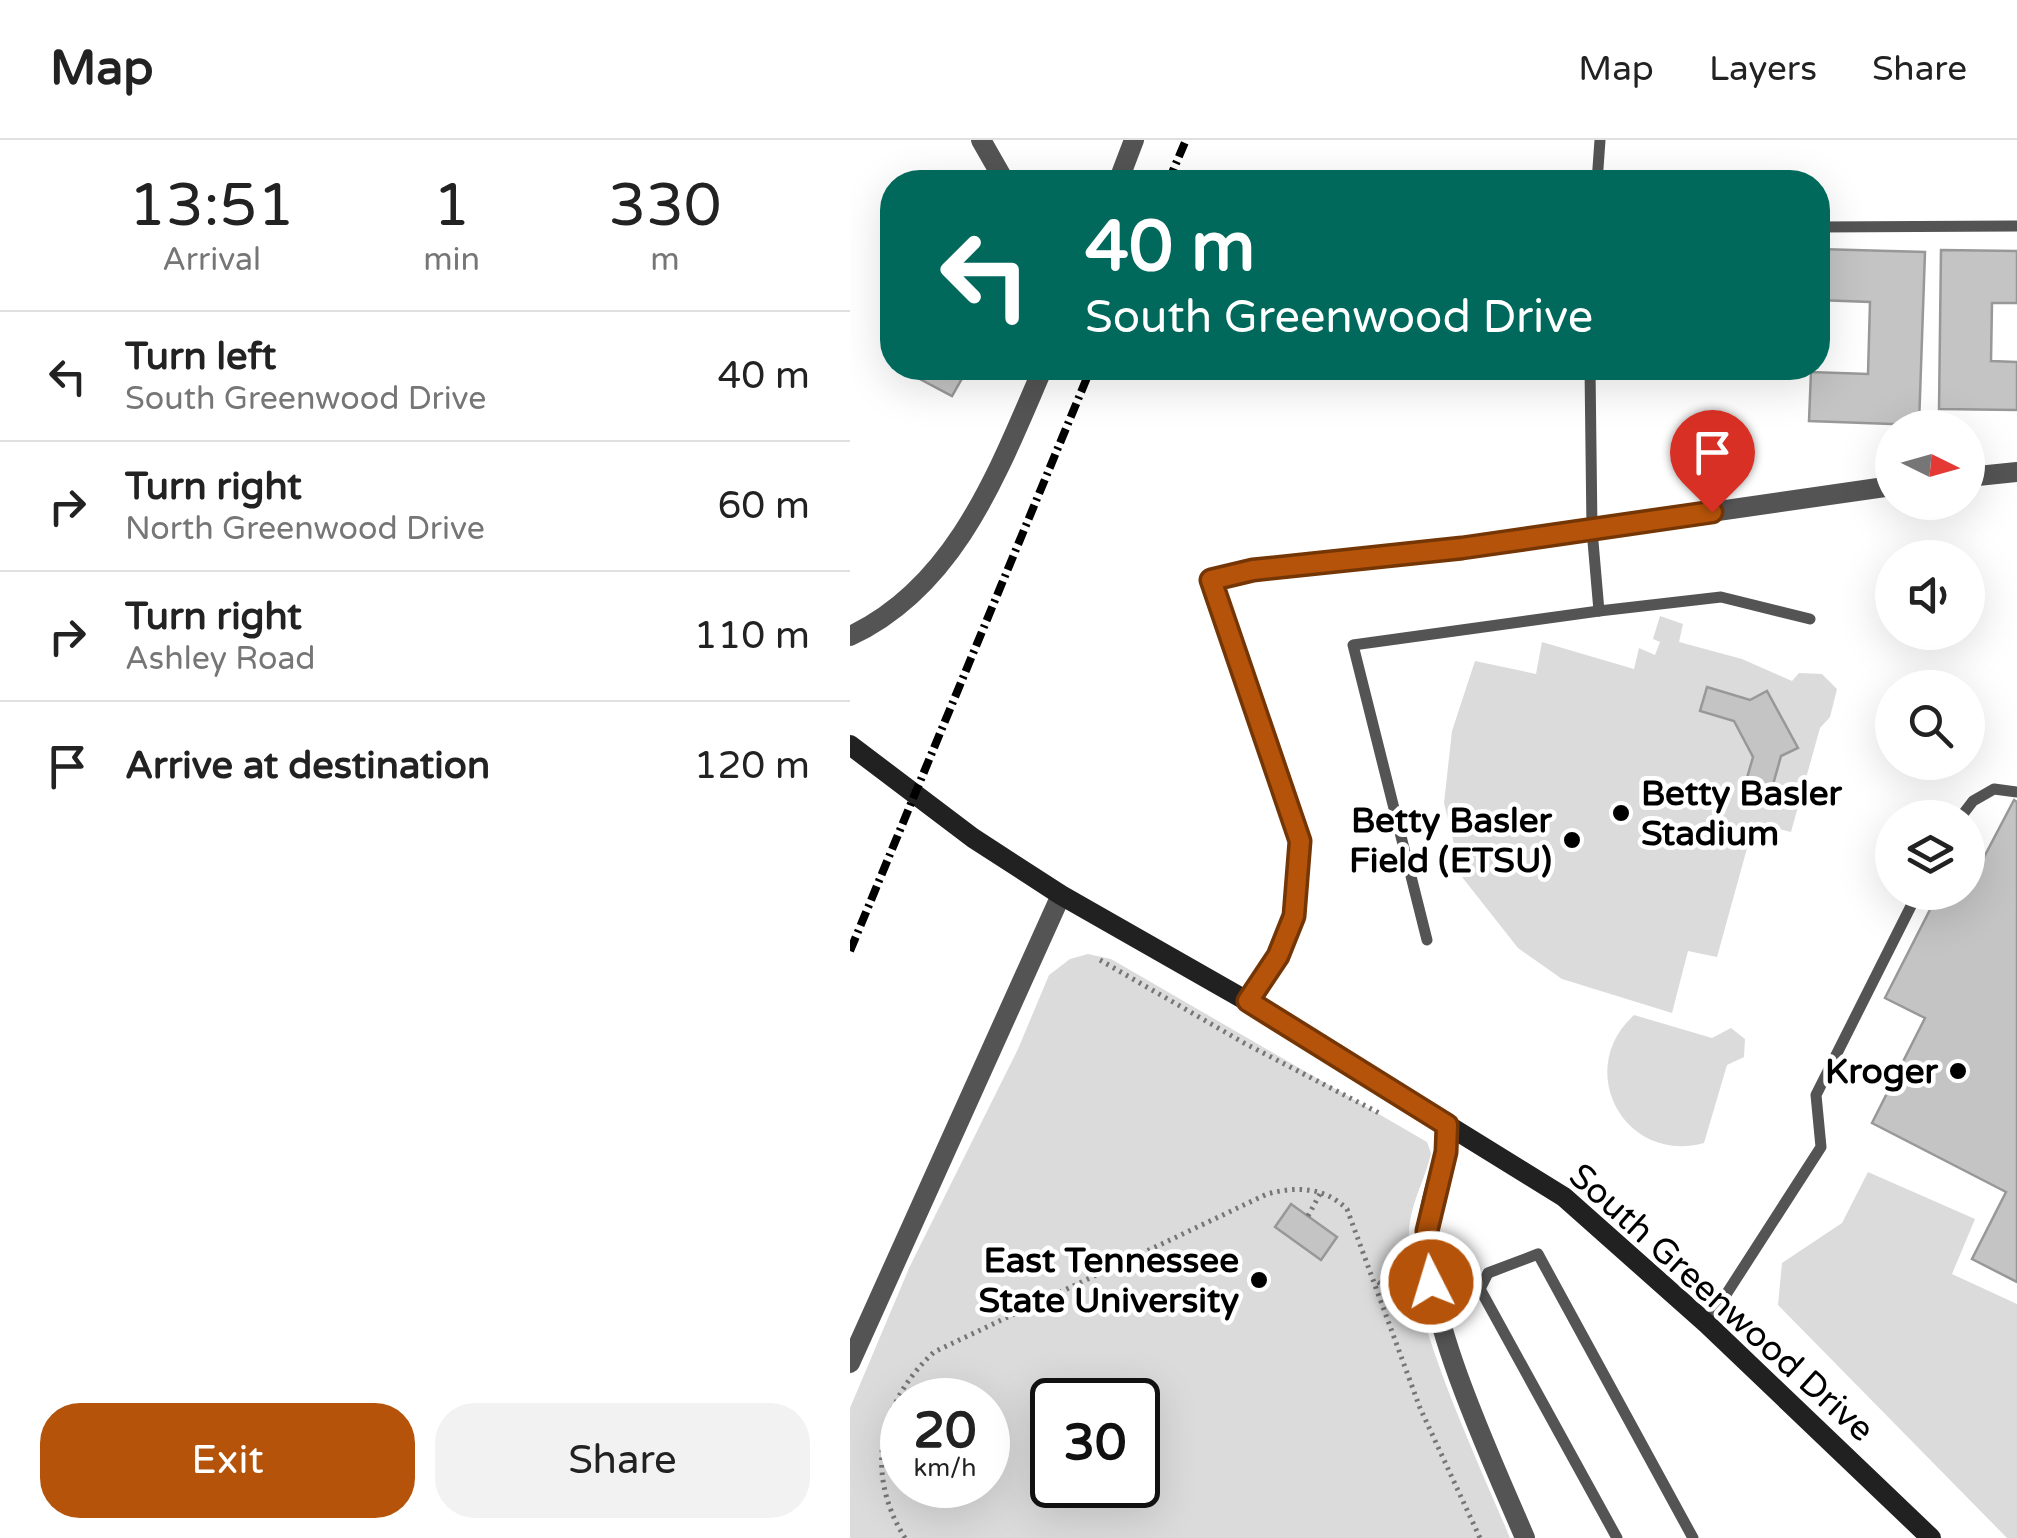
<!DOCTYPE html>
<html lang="en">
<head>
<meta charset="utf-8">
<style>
	body { margin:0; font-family:"Varela Round",sans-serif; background:#f2f2f2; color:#222; height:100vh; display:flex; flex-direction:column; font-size:38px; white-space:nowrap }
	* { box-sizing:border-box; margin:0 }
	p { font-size:32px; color:#767676 }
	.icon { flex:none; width:55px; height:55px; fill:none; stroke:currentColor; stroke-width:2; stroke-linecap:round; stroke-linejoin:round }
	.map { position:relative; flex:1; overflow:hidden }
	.details { display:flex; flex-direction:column; background:#fff; width:850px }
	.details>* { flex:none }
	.hud { position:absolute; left:30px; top:30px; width:950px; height:210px; border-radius:40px; box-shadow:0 10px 40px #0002; background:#00695c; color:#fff; overflow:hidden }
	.needle { width:65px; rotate:95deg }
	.controls { position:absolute; left:1025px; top:270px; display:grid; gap:20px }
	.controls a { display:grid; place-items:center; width:110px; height:110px; border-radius:50%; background:#fff; box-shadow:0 10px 40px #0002; font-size:50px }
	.speed { position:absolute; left:30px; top:1238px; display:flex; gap:20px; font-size:50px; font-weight:700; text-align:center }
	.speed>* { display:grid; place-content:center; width:130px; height:130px; border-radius:50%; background:#fff; box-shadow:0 10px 40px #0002; line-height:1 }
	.speed small { font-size:25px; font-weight:400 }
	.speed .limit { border:5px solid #111; border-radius:15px; background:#fff; color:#111 }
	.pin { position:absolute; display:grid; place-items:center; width:85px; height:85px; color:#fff; margin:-102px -42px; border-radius:50% 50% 50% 0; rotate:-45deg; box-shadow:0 0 10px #0007 }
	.pin .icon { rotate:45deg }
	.me { position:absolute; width:110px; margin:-55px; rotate:355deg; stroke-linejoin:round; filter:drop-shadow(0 0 8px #0008) }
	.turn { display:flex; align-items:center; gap:35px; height:210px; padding:0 40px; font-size:45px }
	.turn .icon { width:130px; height:130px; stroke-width:2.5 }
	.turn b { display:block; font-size:70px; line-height:85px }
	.eta { display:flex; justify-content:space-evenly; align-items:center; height:170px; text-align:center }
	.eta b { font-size:60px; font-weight:600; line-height:70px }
	.button { display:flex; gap:20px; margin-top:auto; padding:20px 40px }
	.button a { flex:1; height:115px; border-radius:40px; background:#b45309; color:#fff; font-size:40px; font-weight:600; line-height:115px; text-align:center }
	.button a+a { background:#f2f2f2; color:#222 }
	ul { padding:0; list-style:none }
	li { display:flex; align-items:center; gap:30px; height:130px; padding:0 40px; border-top:2px solid #e0e0e0 }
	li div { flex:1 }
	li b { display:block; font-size:38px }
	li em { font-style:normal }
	header { display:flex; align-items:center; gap:60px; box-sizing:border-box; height:140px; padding:0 50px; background:#fff; border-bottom:2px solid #e0e0e0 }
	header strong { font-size:48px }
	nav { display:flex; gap:55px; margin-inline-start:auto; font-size:35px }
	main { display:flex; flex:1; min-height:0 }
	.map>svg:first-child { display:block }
</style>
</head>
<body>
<header>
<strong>Map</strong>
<nav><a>Map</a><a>Layers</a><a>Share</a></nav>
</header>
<main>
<section class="details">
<div class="eta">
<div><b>13:51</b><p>Arrival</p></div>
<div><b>1</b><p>min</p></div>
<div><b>330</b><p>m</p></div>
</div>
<ul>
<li><svg class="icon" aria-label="left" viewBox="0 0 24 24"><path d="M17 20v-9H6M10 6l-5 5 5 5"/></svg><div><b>Turn left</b><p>South Greenwood Drive</p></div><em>40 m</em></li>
<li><svg class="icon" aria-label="right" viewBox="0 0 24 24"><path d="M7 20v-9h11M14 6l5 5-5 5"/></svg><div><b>Turn right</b><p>North Greenwood Drive</p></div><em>60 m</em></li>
<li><svg class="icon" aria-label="right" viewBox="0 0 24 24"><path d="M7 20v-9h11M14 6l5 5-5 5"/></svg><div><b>Turn right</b><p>Ashley Road</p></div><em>110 m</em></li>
<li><svg class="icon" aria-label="arrive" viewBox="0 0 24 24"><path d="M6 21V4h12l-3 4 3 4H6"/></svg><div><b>Arrive at destination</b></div><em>120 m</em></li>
</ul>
<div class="button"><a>Exit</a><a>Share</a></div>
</section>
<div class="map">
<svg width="1167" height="1398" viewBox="0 0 1167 1398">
	<rect width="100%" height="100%" fill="#fff"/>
	<!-- green -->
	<g fill="#dbdbdb" fill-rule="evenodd">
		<polygon points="810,476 833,484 829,502 892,519 942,541 949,533 972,534 987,549 980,577 970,588 941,692 904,683 867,817 838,811 822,873 712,839 668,808 612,737 594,663 602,591 625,521 686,534 692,502 784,529 789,508 805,515 810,502 803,499"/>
		<path d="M 238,814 L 261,819 L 577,1002 L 581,1013 C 575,1041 560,1063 559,1093 C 558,1176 627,1318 660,1398 L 0,1398 L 0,1268 L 60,1126 L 168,909 L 199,835 L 220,819 ZM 52,1260 L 138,1260 L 138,1345 L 52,1345 ZM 202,1260 L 288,1260 L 288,1345 L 202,1345 Z"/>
		<path d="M 784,875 L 862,898 L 881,888 L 895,899 L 894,917 L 877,925 L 854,1003 C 775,1025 723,930 784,875 Z"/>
		<polygon points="1018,1032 1125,1079 1102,1134 1167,1164 1167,1398 1157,1398 928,1165 932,1123 992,1083"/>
	</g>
	<!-- building -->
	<g fill="#c4c4c4" stroke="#989898" stroke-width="2.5">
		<polygon points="968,109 1075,112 1069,285 959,281 961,232 1018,234 1020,162 968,160"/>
		<polygon points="1091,110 1167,111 1167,163 1142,163 1141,221 1167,222 1167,270 1089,269"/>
		<polygon points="49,228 118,228 102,256"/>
		<polygon points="1064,408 1104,411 1104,418 1063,418"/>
		<polygon points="857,547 900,560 917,551 948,608 931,616 919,659 893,652 903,617 884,581 850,571"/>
		<polygon points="1164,660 1167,662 1167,1142 1122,1119 1156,1052 1022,983 1075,878 1035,858 1089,752 1118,752 1118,709 1134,717"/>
		<polygon points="441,1064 487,1097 471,1120 425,1087"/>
	</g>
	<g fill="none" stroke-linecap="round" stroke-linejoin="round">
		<!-- path -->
		<g stroke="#767676" stroke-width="5" stroke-dasharray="2.5 5" stroke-linecap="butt">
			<polyline points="250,820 394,903 529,973"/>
			<polyline points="458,1076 471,1052"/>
			<polyline points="528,1142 564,1166"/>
			<path d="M 55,1398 C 14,1333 29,1263 84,1212 L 417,1054 C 447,1046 474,1047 497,1069 L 570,1268 L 630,1398"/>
		</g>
		<!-- lane -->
		<g stroke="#545454" stroke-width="11">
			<polyline points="747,42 750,0"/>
			<polyline points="968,87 1167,86"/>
			<polyline points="740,228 742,390 749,471 871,457 960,479"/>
			<polyline points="1110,678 1123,661 1144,649 1167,652"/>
			<polyline points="577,800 503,505 749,471"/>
			<polyline points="630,1149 767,1398"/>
			<polyline points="584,1154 630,1149 638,1133 688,1114 843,1398"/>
			<polyline points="857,1184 971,1007 966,955 1068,752"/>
		</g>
		<!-- street -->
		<g stroke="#545454" stroke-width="20">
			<polyline points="131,0 155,42"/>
			<polyline points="268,42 284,0"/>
			<polyline points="1118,337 1167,332"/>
			<path d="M 0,496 C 107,446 149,329 193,228"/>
			<polyline points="397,861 429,816 444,777 450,701 361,440 403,429 611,408 1042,346"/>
			<path d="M 597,985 C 597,1022 579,1054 577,1090 C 572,1173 642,1320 675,1398"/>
			<polyline points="0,1223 211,755"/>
		</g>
		<!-- secondary -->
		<polyline stroke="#212121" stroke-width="20" points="0,605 123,698 211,755 397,861 714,1057 857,1184 1081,1398"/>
		<!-- rail -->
		<g stroke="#000" stroke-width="8" stroke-dasharray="15 5 2.5 5" stroke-linecap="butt">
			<polyline points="318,42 336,0"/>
			<polyline points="0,811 241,228"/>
		</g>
	</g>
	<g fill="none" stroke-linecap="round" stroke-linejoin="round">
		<!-- route casing -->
		<g stroke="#753606" stroke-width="25">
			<polyline id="route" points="581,1142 577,1091 596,1012 597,985 398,861 428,816 444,776 450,701 361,440 403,430 612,408 862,372"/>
		</g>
		<!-- route -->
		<use href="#route" stroke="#b45309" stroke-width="18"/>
	</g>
	<!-- markers -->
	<g fill="#000" stroke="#fff" stroke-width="4">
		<circle cx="771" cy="673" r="10"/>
		<circle cx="722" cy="700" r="10"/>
		<circle cx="1108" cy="931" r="10"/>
		<circle cx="409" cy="1140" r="10"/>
	</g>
	<g text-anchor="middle" stroke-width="9" stroke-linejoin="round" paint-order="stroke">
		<!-- poi labels -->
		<g font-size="35" font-weight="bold" fill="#000" stroke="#fff" text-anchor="end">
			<text x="791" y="665" text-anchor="start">Betty Basler<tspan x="791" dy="40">Stadium</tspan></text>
			<text x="702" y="692">Betty Basler<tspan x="702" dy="40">Field (ETSU)</tspan></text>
			<text x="1088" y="943">Kroger</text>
			<text x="389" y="1132">East Tennessee<tspan x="389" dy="40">State University</tspan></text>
		</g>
		<!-- street labels -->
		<g font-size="35" fill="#000" stroke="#fff">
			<text transform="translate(872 1162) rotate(42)" y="12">South Greenwood Drive</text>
		</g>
	</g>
</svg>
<div class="controls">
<a><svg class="needle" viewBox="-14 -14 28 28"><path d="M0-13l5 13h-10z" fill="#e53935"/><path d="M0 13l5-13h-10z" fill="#767676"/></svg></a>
<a><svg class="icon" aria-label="sound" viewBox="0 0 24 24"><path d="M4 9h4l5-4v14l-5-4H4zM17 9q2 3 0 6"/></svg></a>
<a><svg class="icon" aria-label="search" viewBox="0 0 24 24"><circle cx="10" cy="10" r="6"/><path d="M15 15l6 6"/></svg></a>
<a><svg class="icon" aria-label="layers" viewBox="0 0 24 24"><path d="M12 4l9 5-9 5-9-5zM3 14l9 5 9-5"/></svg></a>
</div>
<div class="speed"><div>20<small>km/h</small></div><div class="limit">30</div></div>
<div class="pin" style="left:862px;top:372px;background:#d93025"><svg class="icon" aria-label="arrive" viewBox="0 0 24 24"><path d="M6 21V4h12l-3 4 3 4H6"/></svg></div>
<svg class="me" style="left:581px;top:1142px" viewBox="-20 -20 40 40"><circle r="17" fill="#b45309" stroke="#fff" stroke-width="3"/><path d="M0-11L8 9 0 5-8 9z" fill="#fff"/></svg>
<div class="hud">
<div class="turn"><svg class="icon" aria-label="left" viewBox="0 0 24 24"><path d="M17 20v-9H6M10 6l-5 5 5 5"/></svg><div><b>40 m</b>South Greenwood Drive</div></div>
</div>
</div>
</main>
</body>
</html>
